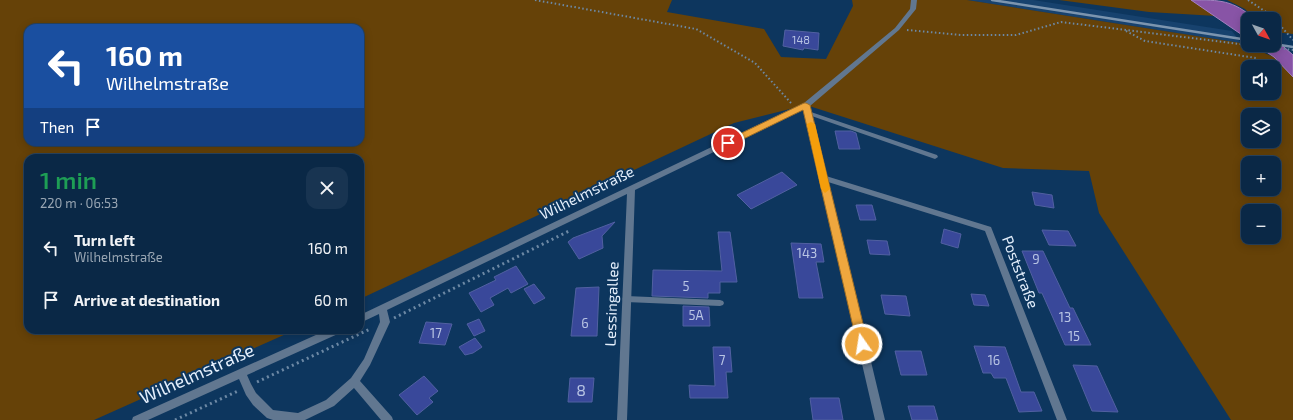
<!DOCTYPE html>
<html lang="en">
<head>
<meta charset="utf-8">
<style>
	body { margin:0; font-family:"Exo 2",sans-serif; background:#183451; color:#f1f3f6; height:100vh; display:flex; flex-direction:column; font-size:15px; white-space:nowrap }
	* { box-sizing:border-box; margin:0 }
	p { font-size:13px; color:#99a6b3 }
	.icon { flex:none; width:22px; height:22px; fill:none; stroke:currentColor; stroke-width:2; stroke-linecap:round; stroke-linejoin:round }
	.map { position:relative; flex:1; overflow:hidden }
	.drawer { position:absolute; left:24px; top:154px; width:340px; height:180px; display:flex; flex-direction:column; background:#0a2846; border-radius:12px; box-shadow:0 2px 10px #0003,0 0 0 1px #2a445f }
	.drawer>* { flex:none }
	.banner { position:absolute; left:24px; top:24px; width:340px; height:122px; border-radius:12px; box-shadow:0 2px 10px #0003,0 0 0 1px #2a445f; background:#1a4fa0; color:#fff; overflow:hidden }
	.needle { width:26px; rotate:130deg }
	.tools { position:absolute; left:1241px; top:12px; display:grid; gap:8px }
	.tools a { display:grid; place-items:center; width:40px; height:40px; border-radius:8px; background:#0a2846; box-shadow:0 2px 10px #0003,0 0 0 1px #2a445f; font-size:20px }
	.pin { position:absolute; display:grid; place-items:center; width:34px; height:34px; color:#fff; margin:-17px; border:2px solid #fff; border-radius:50%; box-shadow:0 1px 4px #0007 }
	.me { position:absolute; width:44px; margin:-22px; rotate:347deg; stroke-linejoin:round; filter:drop-shadow(0 0 3px #0008) }
	.turn { display:flex; align-items:center; gap:14px; height:84px; padding:0 16px; font-size:18px }
	.turn .icon { width:52px; height:52px; stroke-width:2.5 }
	.turn b { display:block; font-size:28px; line-height:34px }
	.then { display:flex; align-items:center; height:38px; padding:0 16px; background:#0003; gap:8px; font-size:15px }
	.round { display:grid; place-items:center; flex:none; width:42px; height:42px; border-radius:12px; background:#183451 }
	.overview { display:flex; align-items:center; justify-content:space-between; height:68px; padding:0 16px }
	h1 { font-size:24px; font-weight:600; line-height:30px; color:#1e9e55 }
	ul { padding:0; list-style:none }
	li { display:flex; align-items:center; gap:12px; height:52px; padding:0 16px }
	li div { flex:1 }
	li b { display:block; font-size:15px }
	li em { font-style:normal }
	.map>svg:first-child { display:block }
</style>
</head>
<body>
<div class="map">
<svg width="1293" height="420" viewBox="0 0 1293 420">
	<rect width="100%" height="100%" fill="#0d365e"/>
	<!-- built -->
	<polygon fill="#17426e" points="967,0 1033,0 1232,31 1241,43"/>
	<!-- green -->
	<g fill="#664208" fill-rule="evenodd">
		<path d="M 0,0 L 672,0 L 667,12 L 764,29 L 781,57 L 826,59 L 853,6 L 852,0 L 967,0 L 1241,43 L 1274,57 L 1293,77 L 1293,420 L 1231,420 L 1099,213 L 1089,171 L 1003,168 L 806,105 L 734,123 L 360,299 L 360,158 L 28,158 L 28,330 L 295,330 L 94,420 L 0,420 ZM 28,28 L 360,28 L 360,142 L 28,142 ZM 1248,67 L 1274,67 L 1274,93 L 1248,93 ZM 1248,115 L 1274,115 L 1274,141 L 1248,141 ZM 1248,163 L 1274,163 L 1274,189 L 1248,189 ZM 1248,211 L 1274,211 L 1274,237 L 1248,237 Z"/>
		<polygon points="1059,0 1191,0 1216,16 1149,12"/>
		<polygon points="1227,0 1293,0 1293,34 1274,32 1274,19 1255,19 1245,9"/>
	</g>
	<!-- water -->
	<g fill="#8854a6" stroke="#a482c0">
		<path d="M 1191,0 C 1221,0 1232,0 1255,19 L 1248,19 L 1248,39 Z"/>
		<polygon points="1274,38 1293,55 1293,77 1274,57 1256,45 1274,45"/>
	</g>
	<!-- building -->
	<g fill="#39489a" stroke="#5160a1">
		<polygon points="785,30 819,33 818,50 804,48 803,50 783,46"/>
		<polygon points="835,131 851,131 856,133 860,149 839,149"/>
		<polygon points="782,172 797,185 751,209 737,195"/>
		<polygon points="1032,192 1052,195 1054,208 1035,205"/>
		<polygon points="856,205 872,205 876,220 860,220"/>
		<polygon points="615,222 602,236 603,248 579,259 568,242 573,238"/>
		<polygon points="944,229 961,234 958,248 941,243"/>
		<polygon points="1042,230 1068,231 1076,246 1049,245"/>
		<polygon points="718,232 730,232 737,282 720,282 720,293 708,293 708,298 652,296 653,270 722,271"/>
		<polygon points="867,240 887,241 890,255 870,254"/>
		<polygon points="791,243 821,244 824,262 816,262 823,298 799,298"/>
		<polygon points="1022,251 1043,251 1070,308 1073,308 1091,345 1065,345 1042,293 1039,293"/>
		<polygon points="516,266 528,284 511,293 508,288 490,298 494,305 481,312 469,293 496,280 494,277"/>
		<polygon points="534,284 545,298 534,304 524,289"/>
		<polygon points="599,287 597,336 571,336 576,288"/>
		<polygon points="971,294 985,295 989,306 974,305"/>
		<polygon points="881,295 906,296 910,316 885,314"/>
		<polygon points="683,306 709,307 710,326 683,326"/>
		<polygon points="479,319 485,331 474,336 467,324"/>
		<polygon points="426,322 452,324 445,345 419,343"/>
		<polygon points="475,338 482,347 473,353 465,355 459,347"/>
		<polygon points="974,346 1005,347 1021,392 1034,392 1042,411 1019,412 1006,378 994,378 991,373 983,373"/>
		<polygon points="713,347 730,347 732,372 726,372 728,398 690,398 689,385 715,386"/>
		<polygon points="895,351 921,351 927,375 901,375"/>
		<polygon points="1073,365 1097,366 1118,412 1092,411"/>
		<polygon points="424,376 438,391 429,398 433,402 417,415 399,395"/>
		<polygon points="570,378 594,378 592,402 568,402"/>
		<polygon points="810,398 839,398 843,420 813,420"/>
		<polygon points="908,406 934,406 938,420 912,420"/>
	</g>
	<g fill="none" stroke-linecap="round" stroke-linejoin="round">
		<!-- path-far1 -->
		<g stroke="#6d89a5" stroke-width="2" stroke-dasharray="1.5 2.5" stroke-linecap="butt">
			<polyline points="535,0 696,29 755,63 791,103"/>
			<polyline points="1248,0 1272,16 1293,40"/>
			<polyline points="907,30 961,35 1016,35 1061,22 1248,45"/>
			<polyline points="1126,31 1145,41 1256,58"/>
			<polyline points="1252,45 1293,50"/>
		</g>
		<!-- path -->
		<g stroke="#6d89a5" stroke-width="3" stroke-dasharray="2 3.5" stroke-linecap="butt">
			<polyline points="394,318 571,230"/>
			<polyline points="257,382 370,329"/>
			<polyline points="175,420 238,391"/>
		</g>
		<!-- lane -->
		<g fill="#617790" fill-rule="evenodd">
			<polygon points="808,111 937,155 938,157 935,159 806,114 805,113 806,112"/>
			<polygon points="626,296 720,300 723,301 724,303 723,305 720,306 626,302 623,301 622,299 623,297"/>
		</g>
		<!-- street -->
		<polygon fill="#617790" fill-rule="evenodd" points="911,0 917,0 916,9 899,30 810,106 826,176 991,227 1067,420 1057,420 985,231 828,182 885,420 875,420 803,109 635,190 627,420 617,420 627,194 387,310 390,322 370,365 360,381 392,417 393,420 381,420 354,388 334,406 305,420 273,420 267,418 253,405 246,395 239,379 148,420 132,420 133,417 327,330 342,330 340,333 247,375 251,384 256,393 273,410 298,413 326,400 351,378 364,359 380,322 379,314 360,323 360,315 804,103 895,28 910,9"/>
		<!-- rail -->
		<g stroke="#7c95af" stroke-width="2.5">
			<polyline points="992,0 1248,40"/>
			<polyline points="1274,44 1293,47"/>
		</g>
	</g>
	<!-- route -->
	<polygon fill="#efa73e" stroke="#9b6d28" points="804,103 806,103 810,105 868,344 866,347 862,349 858,347 857,344 803,110 731,145 725,145 723,143 725,141"/>
	<!-- slow -->
	<polygon fill="#f59e0b" points="811,122 815,124 830,189 825,193 821,189 807,124"/>
	<g text-anchor="middle" stroke-width="4" stroke-linejoin="round" paint-order="stroke">
		<!-- far-number labels -->
		<g font-size="11" fill="#b9c5e4">
			<text x="801" y="44">148</text>
		</g>
		<!-- number labels -->
		<g font-size="13" fill="#b9c5e4">
			<text x="807" y="258">143</text>
			<text x="1036" y="264">9</text>
			<text x="686" y="291">5</text>
			<text x="696" y="320">5A</text>
			<text x="1065" y="322">13</text>
			<text x="585" y="328">6</text>
			<text x="436" y="338">17</text>
			<text x="1074" y="341">15</text>
			<text x="722" y="365">7</text>
			<text x="994" y="365">16</text>
		</g>
		<!-- street labels -->
		<g font-size="15" fill="#e4effc" stroke="#0d365e">
			<text transform="translate(587 193) rotate(-26)" y="5">Wilhelmstraße</text>
			<text transform="translate(1020 272) rotate(69)" y="5">Poststraße</text>
			<text transform="translate(612 304) rotate(-88)" y="5">Lessingallee</text>
		</g>
		<!-- near-number labels -->
		<g font-size="16" fill="#b9c5e4">
			<text x="581" y="396">8</text>
		</g>
		<!-- near-street labels -->
		<g font-size="18" fill="#e4effc" stroke="#0d365e">
			<text transform="translate(197 374) rotate(-24)" y="6">Wilhelmstraße</text>
		</g>
	</g>
</svg>
<div class="tools">
<a><svg class="needle" viewBox="-14 -14 28 28"><path d="M0-13l5 13h-10z" fill="#e53935"/><path d="M0 13l5-13h-10z" fill="#99a6b3"/></svg></a>
<a><svg class="icon" aria-label="sound" viewBox="0 0 24 24"><path d="M4 9h4l5-4v14l-5-4H4zM17 9q2 3 0 6"/></svg></a>
<a><svg class="icon" aria-label="layers" viewBox="0 0 24 24"><path d="M12 4l9 5-9 5-9-5zM3 14l9 5 9-5"/></svg></a>
<a>+</a>
<a>−</a>
</div>
<div class="pin" style="left:728px;top:143px;background:#d93025"><svg class="icon" aria-label="arrive" viewBox="0 0 24 24"><path d="M6 21V4h12l-3 4 3 4H6"/></svg></div>
<svg class="me" style="left:862px;top:344px" viewBox="-20 -20 40 40"><circle r="17" fill="#efa73e" stroke="#fff" stroke-width="3"/><path d="M0-11L8 9 0 5-8 9z" fill="#fff"/></svg>
<div class="banner">
<div class="turn"><svg class="icon" aria-label="left" viewBox="0 0 24 24"><path d="M17 20v-9H6M10 6l-5 5 5 5"/></svg><div><b>160 m</b>Wilhelmstraße</div></div>
<div class="then">Then<svg class="icon" aria-label="arrive" viewBox="0 0 24 24"><path d="M6 21V4h12l-3 4 3 4H6"/></svg></div>
</div>
<section class="drawer">
<div class="overview"><div><h1>1 min</h1><p>220 m · 06:53</p></div><a class="round"><svg class="icon" aria-label="close" viewBox="0 0 24 24"><path d="M6 6l12 12M18 6L6 18"/></svg></a></div>
<ul>
<li><svg class="icon" aria-label="left" viewBox="0 0 24 24"><path d="M17 20v-9H6M10 6l-5 5 5 5"/></svg><div><b>Turn left</b><p>Wilhelmstraße</p></div><em>160 m</em></li>
<li><svg class="icon" aria-label="arrive" viewBox="0 0 24 24"><path d="M6 21V4h12l-3 4 3 4H6"/></svg><div><b>Arrive at destination</b></div><em>60 m</em></li>
</ul>
</section>
</div>
</body>
</html>
